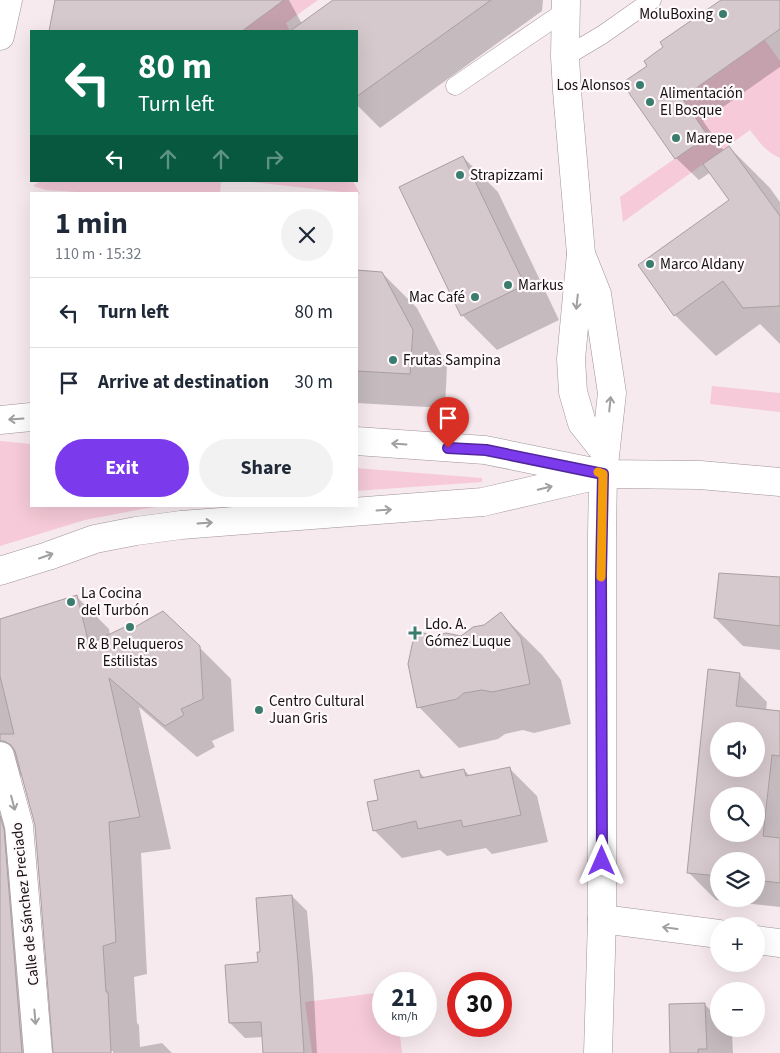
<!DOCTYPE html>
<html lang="en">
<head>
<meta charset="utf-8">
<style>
	body { margin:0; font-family:"Source Sans 3",sans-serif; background:#f2f2f3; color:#1f2937; height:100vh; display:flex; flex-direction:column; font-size:19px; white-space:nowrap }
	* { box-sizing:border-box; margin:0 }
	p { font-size:16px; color:#747a83 }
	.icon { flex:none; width:28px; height:28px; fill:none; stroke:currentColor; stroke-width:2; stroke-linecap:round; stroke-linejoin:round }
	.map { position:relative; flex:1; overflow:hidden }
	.sheet { position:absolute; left:30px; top:192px; width:328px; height:315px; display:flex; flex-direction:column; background:#fff; border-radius:0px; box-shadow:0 5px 20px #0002 }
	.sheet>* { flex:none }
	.banner { position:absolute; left:30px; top:30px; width:328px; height:152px; border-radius:0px; box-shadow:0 5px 20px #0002; background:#0b6e4f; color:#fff; overflow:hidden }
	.controls { position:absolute; left:710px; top:722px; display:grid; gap:10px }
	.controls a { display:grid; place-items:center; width:55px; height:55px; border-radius:50%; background:#fff; box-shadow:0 5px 20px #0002; font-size:25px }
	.speed { position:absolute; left:372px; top:972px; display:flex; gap:10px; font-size:25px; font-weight:700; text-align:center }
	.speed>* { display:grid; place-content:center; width:65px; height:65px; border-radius:50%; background:#fff; box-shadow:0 5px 20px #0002; line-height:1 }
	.speed small { font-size:12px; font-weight:400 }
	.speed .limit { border:8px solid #d22; background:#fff; color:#111 }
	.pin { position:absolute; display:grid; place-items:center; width:42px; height:42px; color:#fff; margin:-51px -21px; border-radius:50% 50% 50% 0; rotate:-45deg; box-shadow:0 0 5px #0007 }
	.pin .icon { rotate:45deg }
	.me { position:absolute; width:55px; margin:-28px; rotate:0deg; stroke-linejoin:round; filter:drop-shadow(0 0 4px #0008) }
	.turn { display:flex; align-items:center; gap:18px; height:105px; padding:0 25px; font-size:22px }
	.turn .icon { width:65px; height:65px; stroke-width:2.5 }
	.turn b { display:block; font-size:35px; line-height:42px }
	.lanes { display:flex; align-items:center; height:48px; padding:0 25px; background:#0003; justify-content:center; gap:25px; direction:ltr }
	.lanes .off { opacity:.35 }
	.round { display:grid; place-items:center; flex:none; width:52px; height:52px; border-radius:26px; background:#f2f2f3 }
	.summary { display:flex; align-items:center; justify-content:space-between; height:85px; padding:0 25px }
	h1 { font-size:30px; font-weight:700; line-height:38px }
	.cta { display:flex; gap:10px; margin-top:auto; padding:10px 25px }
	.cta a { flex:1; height:58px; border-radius:30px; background:#7c3aed; color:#fff; font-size:20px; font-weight:700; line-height:58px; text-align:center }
	.cta a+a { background:#f2f2f3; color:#1f2937 }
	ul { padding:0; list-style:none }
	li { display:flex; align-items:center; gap:15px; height:70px; padding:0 25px; border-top:1px solid #e0e1e3 }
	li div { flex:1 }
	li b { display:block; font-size:19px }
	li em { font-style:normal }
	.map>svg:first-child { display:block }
</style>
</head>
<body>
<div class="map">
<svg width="780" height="1053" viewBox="0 0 780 1053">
	<rect width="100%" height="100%" fill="#f7eaee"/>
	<!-- green -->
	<g fill="#f6cad8">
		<polygon points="274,0 318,0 286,23 290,31 242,31 276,5"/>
		<path d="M 765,40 L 780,61 L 780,158 C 766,152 759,142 750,130 L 623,222 L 620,197 L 707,136 L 682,98 Z"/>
		<polygon points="40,181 221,181 220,194 107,194 46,190 33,186"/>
		<polygon points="252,181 353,181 360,194 252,182"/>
		<polygon points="712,386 780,393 780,412 710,404"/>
		<polygon points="0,441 31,444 31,506 165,506 142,509 85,520 0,546"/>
		<polygon points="356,468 482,478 482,482 356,491"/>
		<polygon points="384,992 384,1026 399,1026 402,1053 312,1053 305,1002"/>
	</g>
	<!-- shadow -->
	<g fill="#0003" fill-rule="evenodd">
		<polygon points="57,0 289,0 302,24 335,0 543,0 542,11 380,128 356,104 356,31 50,31"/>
		<polygon points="732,0 780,0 780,67 703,121 724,151 729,147 770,188 780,202 780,344 760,324 716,356 675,315 730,200 711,172 699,180 676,158 649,66"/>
		<polygon points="463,157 498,192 559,320 497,350 462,315"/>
		<polygon points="356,272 382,273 417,308 447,366 445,408 356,403"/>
		<polygon points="780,578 780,650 743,646 715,618"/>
		<polygon points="77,597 109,629 110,635 133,625 136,628 199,647 231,679 234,731 212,741 215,747 197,757 139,707 171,849 141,853 147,974 134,977 137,1023 139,1025 140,1047 162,1043 172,1053 113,1053 113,1051 105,1053 55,1053 36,824 22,774 16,784 51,1053 0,1053 0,621"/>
		<polygon points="501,614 542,655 561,680 571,724 534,733 523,730 505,734 498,739 459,748 419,707 436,637 462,637 485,626"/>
		<path d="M 709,671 L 739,674 L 767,702 L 766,711 L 780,713 L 780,907 L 716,900 L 688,872 ZM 719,731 L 756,731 L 756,769 L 719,769 ZM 719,796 L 756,796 L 756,834 L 719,834 ZM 719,861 L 756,861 L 756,899 L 719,899 Z"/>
		<polygon points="509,768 537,796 548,842 492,854 486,848 447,856 440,850 402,858 374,830 379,801 419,772 425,778 464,770 471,777"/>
		<polygon points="292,896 307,911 313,977 317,1053 265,1053 264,1037 245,1038 230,1023 259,964 261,953"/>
		<polygon points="704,1004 719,1018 719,1029 729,1029 732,1032 733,1053 672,1053"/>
	</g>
	<!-- building -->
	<g fill="#d6c9cd" stroke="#aa9ea1" fill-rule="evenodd">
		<polygon points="55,0 284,0 242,31 49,31"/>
		<polygon points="333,0 491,0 356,97 356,31 290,31"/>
		<polygon points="721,0 780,0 780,29 682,98 708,136 675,159 622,83 647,66 644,61 663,47 660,42"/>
		<polygon points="729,146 780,216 780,306 743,308 723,281 674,316 638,265 729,200 703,164"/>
		<polygon points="463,156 525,285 461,316 399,187"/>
		<polygon points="356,270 382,272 413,330 410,374 356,371"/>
		<polygon points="719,573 780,577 780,626 714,618"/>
		<polygon points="77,595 89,644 133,623 135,627 163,611 200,646 203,699 181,709 184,715 165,726 109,678 140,817 109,822 116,942 103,946 106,992 108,992 111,1053 53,1053 35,825 15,751 11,745 4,741 0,741 0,734 14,734 0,676 0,619"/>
		<polygon points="501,612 521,638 530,684 492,692 482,690 464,693 457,699 417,708 408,664 415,631 436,636 446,633 461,636 473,627 484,625"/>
		<path d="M 708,669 L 740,673 L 736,706 L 780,711 L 780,756 L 772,755 L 763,836 L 780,838 L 780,883 L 756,880 L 756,861 L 719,861 L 719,876 L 687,873 ZM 719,731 L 756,731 L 756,769 L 719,769 ZM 719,796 L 756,796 L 756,834 L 719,834 Z"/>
		<polygon points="510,767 521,815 463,827 461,820 418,829 416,821 373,831 367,802 378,800 374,780 419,770 421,778 464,769 466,776"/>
		<polygon points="0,816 4,829 22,1053 0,1053"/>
		<polygon points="292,895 298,962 304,1053 263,1053 261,1022 229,1023 225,965 258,962 257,952 260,952 256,898"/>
		<polygon points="705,1003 707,1049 698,1049 698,1053 670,1053 669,1004"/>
	</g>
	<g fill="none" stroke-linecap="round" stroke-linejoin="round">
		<!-- service casing -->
		<g stroke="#9f9396" stroke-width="19">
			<g id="service">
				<polyline points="565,57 602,35 652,0"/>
				<polyline points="455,86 565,11"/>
			</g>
		</g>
		<!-- minor casing -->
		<g stroke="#9f9396" stroke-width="29">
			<g id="minor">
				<polyline points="566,0 565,57 567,91 581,254 571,359 573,392 582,423 605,452"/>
				<polyline points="581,254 597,294 612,393 603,474 602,536 602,919 598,1053"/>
				<polyline points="0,756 19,826 38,1053"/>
				<polyline points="602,919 719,934"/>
				<polyline points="756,940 780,943"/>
			</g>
		</g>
		<!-- tertiary casing -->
		<g stroke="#9f9396" stroke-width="29">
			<g id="tertiary">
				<polyline points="0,36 8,0"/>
				<polyline points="0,420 31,417"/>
				<polyline points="356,441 485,450 603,474 700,475 780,482"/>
				<polyline points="0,571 48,556 95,539 136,531 181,525 483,502 603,474"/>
			</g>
		</g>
		<!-- service -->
		<use href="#service" stroke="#fff" stroke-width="18"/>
		<!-- minor -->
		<use href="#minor" stroke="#fff" stroke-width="28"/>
		<!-- tertiary -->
		<use href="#tertiary" stroke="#fff" stroke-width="28"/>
	</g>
	<!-- one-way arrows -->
	<defs><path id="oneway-shaft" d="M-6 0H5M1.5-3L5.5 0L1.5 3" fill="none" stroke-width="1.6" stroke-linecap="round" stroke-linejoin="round" transform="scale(1.25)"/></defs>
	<g stroke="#a19fa0">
		<use href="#oneway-shaft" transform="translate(577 302) rotate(96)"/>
		<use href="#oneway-shaft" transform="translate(610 404) rotate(-84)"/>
		<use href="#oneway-shaft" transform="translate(16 419) rotate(176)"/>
		<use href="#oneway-shaft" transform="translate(399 444) rotate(-176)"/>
		<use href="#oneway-shaft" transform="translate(545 488) rotate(-14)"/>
		<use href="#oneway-shaft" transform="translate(384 510) rotate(-4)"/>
		<use href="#oneway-shaft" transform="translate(205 523) rotate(-4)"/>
		<use href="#oneway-shaft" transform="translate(46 556) rotate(-19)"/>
		<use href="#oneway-shaft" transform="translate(13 803) rotate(75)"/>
		<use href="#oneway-shaft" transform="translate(670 928) rotate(-172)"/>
		<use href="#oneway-shaft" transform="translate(35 1017) rotate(85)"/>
	</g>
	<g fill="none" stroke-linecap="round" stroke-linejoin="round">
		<!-- route casing -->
		<g stroke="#51269a" stroke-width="12">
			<polyline id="route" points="448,448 486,450 603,474 601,575 602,861"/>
		</g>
		<!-- route -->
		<use href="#route" stroke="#7c3aed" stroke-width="9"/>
		<!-- slow -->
		<polyline stroke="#f59e0b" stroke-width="9" points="598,472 603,474 601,577"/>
	</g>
	<!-- markers -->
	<g fill="#3a7d6f" stroke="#fff9fb" stroke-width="2">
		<circle cx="723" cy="14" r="5"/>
		<circle cx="640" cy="85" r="5"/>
		<circle cx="650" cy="102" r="5"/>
		<circle cx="676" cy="138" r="5"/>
		<circle cx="460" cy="175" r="5"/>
		<circle cx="650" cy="264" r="5"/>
		<circle cx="508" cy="285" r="5"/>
		<circle cx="475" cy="297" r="5"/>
		<circle cx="393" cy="360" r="5"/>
		<circle cx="71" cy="602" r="5"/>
		<circle cx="130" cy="627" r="5"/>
		<path d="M412.5 625.5h5v5h5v5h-5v5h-5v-5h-5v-5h5z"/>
		<circle cx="259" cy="710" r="5"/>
	</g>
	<g text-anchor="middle" stroke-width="4.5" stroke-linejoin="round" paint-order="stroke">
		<!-- poi labels -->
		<g font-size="15" fill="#140f11" stroke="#fff9fb" text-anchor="start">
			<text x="713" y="19" text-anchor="end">MoluBoxing</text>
			<text x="630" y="90" text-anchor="end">Los Alonsos</text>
			<text x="660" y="98">Alimentación<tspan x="660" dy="17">El Bosque</tspan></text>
			<text x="686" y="143">Marepe</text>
			<text x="470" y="180">Strapizzami</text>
			<text x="660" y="269">Marco Aldany</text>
			<text x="518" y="290">Markus</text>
			<text x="465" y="302" text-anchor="end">Mac Café</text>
			<text x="403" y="365">Frutas Sampina</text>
			<text x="81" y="598">La Cocina<tspan x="81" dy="17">del Turbón</tspan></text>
			<text x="425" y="629">Ldo. A.<tspan x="425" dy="17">Gómez Luque</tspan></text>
			<text x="130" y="649" text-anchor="middle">R &amp; B Peluqueros<tspan x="130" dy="17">Estilistas</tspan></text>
			<text x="269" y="706">Centro Cultural<tspan x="269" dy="17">Juan Gris</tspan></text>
		</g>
		<!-- street labels -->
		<g font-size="15" fill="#140f11" stroke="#fff9fb">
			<text transform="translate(25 904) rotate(-96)" y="5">Calle de Sánchez Preciado</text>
		</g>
	</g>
</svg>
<div class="controls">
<a><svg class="icon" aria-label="sound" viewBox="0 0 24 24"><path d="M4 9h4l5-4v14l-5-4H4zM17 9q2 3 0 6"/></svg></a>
<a><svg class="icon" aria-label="search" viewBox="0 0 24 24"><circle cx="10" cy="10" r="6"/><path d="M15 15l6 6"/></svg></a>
<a><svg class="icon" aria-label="layers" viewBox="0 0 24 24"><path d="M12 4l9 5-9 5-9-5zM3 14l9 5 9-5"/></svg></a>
<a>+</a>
<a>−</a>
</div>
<div class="speed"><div>21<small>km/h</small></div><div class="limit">30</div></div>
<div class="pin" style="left:448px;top:448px;background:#d93025"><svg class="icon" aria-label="arrive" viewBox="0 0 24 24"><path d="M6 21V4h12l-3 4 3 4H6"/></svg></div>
<svg class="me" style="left:602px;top:861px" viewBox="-20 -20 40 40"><path d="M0-17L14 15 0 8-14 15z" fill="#7c3aed" stroke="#fff" stroke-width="4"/></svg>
<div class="banner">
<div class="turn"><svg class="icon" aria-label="left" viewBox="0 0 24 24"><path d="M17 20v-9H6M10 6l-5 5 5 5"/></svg><div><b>80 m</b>Turn left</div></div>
<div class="lanes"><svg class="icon" aria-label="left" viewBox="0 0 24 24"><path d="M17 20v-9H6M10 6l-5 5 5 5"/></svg><svg class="icon off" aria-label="ahead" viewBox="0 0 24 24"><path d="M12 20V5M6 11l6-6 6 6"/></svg><svg class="icon off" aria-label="ahead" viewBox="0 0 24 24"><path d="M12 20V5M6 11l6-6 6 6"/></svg><svg class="icon off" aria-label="right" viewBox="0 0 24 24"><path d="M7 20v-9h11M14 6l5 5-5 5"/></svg></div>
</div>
<section class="sheet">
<div class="summary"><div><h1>1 min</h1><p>110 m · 15:32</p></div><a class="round"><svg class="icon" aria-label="close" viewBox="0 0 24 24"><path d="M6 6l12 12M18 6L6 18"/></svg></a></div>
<ul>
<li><svg class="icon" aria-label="left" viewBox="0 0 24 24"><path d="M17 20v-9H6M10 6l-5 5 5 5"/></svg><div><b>Turn left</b></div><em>80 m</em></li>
<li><svg class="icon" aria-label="arrive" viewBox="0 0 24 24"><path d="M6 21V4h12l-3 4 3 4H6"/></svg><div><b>Arrive at destination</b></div><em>30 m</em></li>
</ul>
<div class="cta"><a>Exit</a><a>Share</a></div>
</section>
</div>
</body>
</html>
